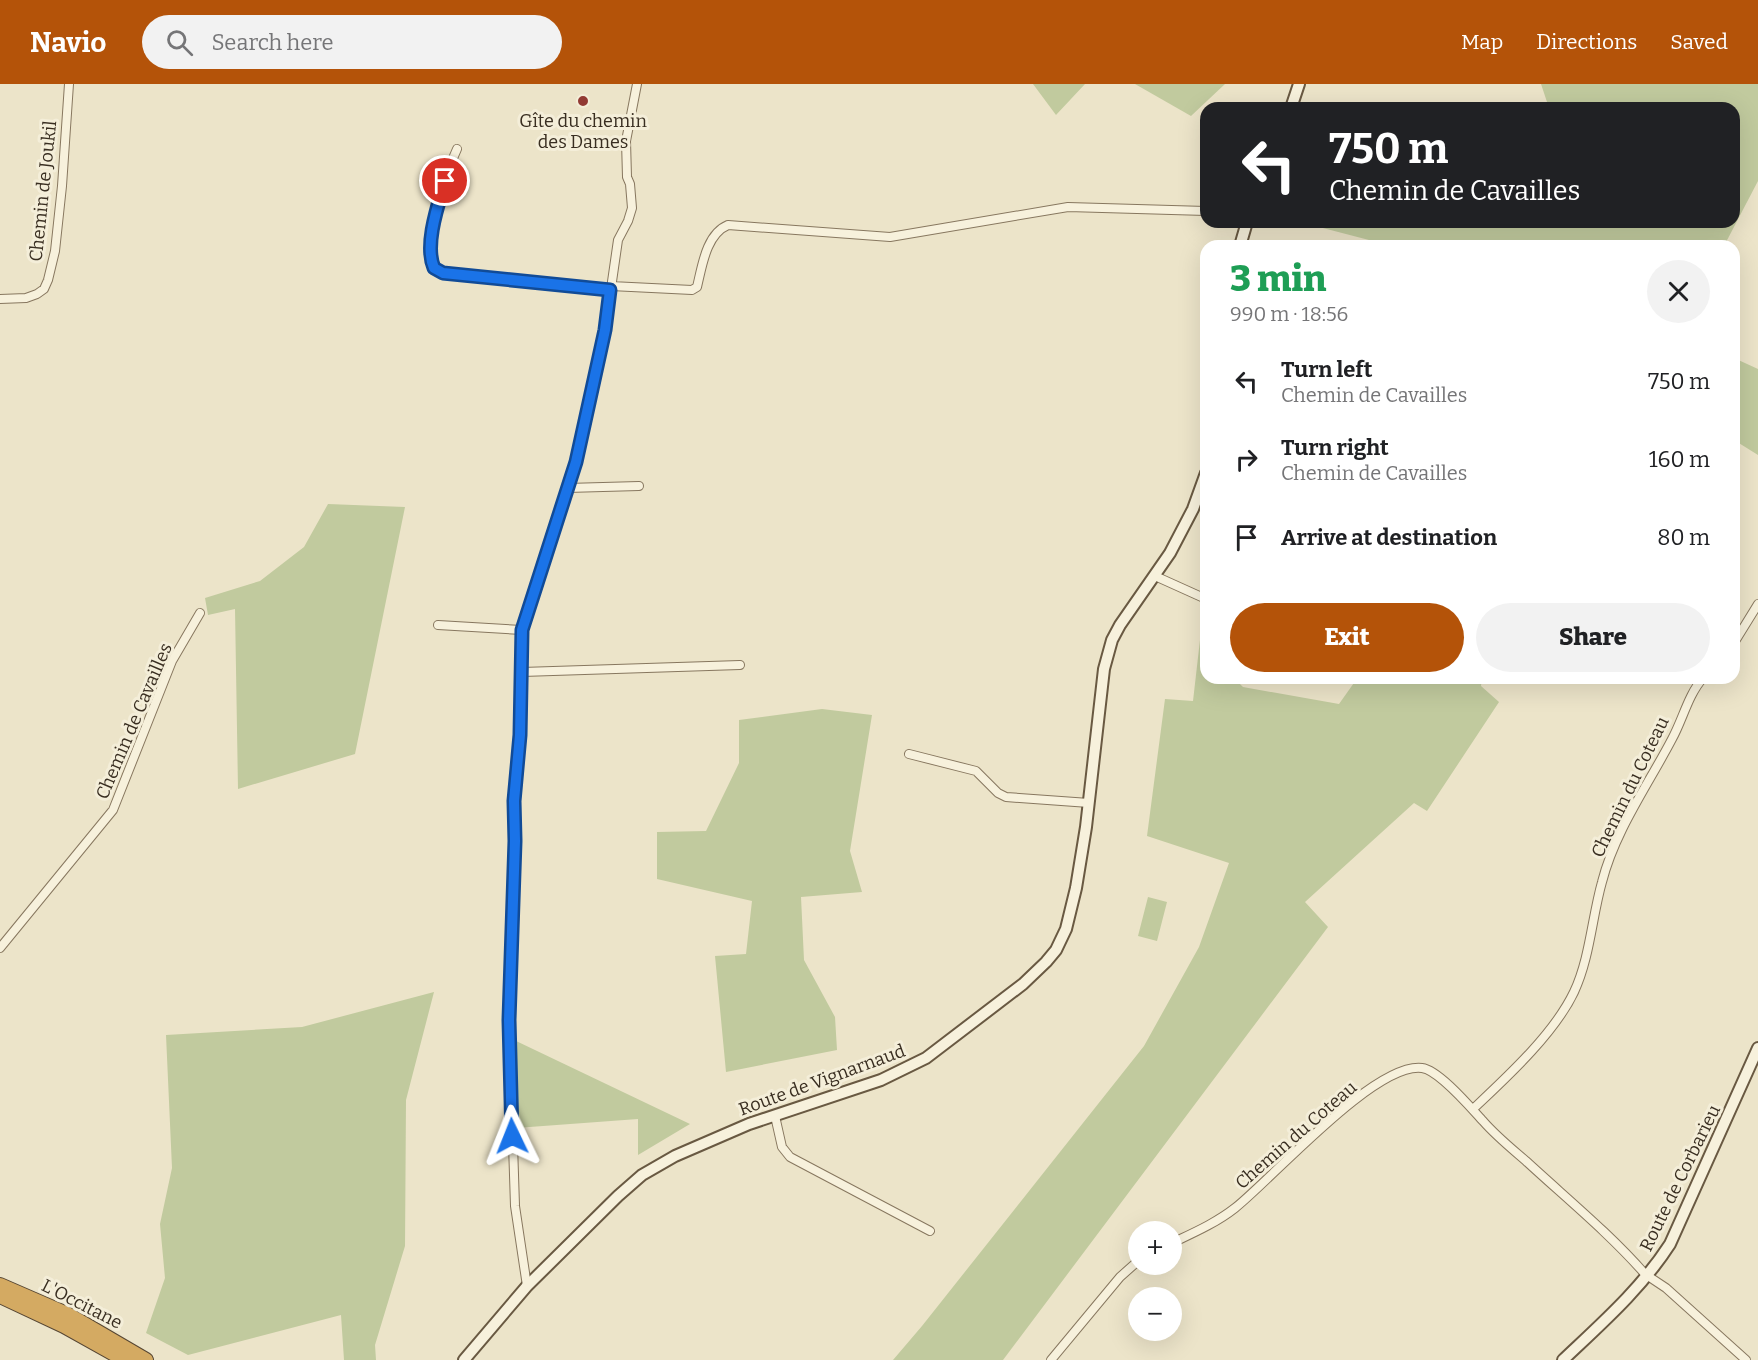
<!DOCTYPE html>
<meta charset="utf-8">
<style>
body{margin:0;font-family:Bitter,serif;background:#f2f2f2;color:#202124;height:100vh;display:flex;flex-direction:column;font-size:22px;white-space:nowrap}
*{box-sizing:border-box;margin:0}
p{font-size:20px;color:#757577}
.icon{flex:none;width:33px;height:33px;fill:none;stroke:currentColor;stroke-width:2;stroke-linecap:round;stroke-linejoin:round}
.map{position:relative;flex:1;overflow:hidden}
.panel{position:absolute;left:1200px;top:156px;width:540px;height:444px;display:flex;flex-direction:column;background:#fff;border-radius:18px;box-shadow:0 6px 24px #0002}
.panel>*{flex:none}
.banner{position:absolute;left:1200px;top:18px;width:540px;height:126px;border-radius:18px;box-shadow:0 6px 24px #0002;background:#202124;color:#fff;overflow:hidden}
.controls{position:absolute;left:1128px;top:1137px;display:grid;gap:12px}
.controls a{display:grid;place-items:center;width:54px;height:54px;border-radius:50%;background:#fff;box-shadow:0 6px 24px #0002;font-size:30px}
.pin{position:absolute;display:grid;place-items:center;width:51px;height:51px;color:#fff;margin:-26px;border:3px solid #fff;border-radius:50%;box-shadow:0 2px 6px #0007}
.me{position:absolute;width:66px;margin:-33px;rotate:358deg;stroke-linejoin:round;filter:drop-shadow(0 0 4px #0008)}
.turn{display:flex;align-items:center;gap:21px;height:126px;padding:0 30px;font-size:27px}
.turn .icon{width:78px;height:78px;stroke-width:2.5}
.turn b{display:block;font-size:42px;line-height:51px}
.round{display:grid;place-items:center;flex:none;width:63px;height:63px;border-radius:32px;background:#f2f2f2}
.headline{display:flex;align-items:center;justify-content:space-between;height:102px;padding:0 30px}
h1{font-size:36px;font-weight:800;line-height:45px;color:#1e9e55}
.button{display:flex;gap:12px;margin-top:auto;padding:12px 30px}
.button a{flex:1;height:69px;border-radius:36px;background:#b45309;color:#fff;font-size:24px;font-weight:800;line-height:69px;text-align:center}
.button a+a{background:#f2f2f2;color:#202124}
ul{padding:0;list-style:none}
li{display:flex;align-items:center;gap:18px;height:78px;padding:0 30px}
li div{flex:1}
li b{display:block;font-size:22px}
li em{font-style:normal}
header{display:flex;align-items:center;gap:36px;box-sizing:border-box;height:84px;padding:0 30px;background:#b45309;color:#fff}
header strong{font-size:28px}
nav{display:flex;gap:33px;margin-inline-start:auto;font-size:21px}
.search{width:420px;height:54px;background:#f2f2f2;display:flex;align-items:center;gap:15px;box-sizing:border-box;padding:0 21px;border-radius:33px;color:#757577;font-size:22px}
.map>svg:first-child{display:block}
.green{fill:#c1ca9e}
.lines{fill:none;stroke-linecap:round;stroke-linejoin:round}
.street-casing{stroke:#87775f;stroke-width:10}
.secondary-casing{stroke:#695942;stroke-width:14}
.highway-casing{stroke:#564633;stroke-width:16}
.street{stroke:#f7f1dc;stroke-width:8}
.secondary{stroke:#f7f1dc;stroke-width:10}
.highway{stroke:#d4aa62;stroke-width:14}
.route-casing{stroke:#114b97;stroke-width:15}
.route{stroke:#1a73e8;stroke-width:10}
.poi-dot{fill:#923a33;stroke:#f4eed9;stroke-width:2}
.labels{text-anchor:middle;stroke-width:6;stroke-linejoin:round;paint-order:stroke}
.poi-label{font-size:18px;fill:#392e21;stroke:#f4eed9}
.street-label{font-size:18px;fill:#392e21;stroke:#f4eed9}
</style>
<header>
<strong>Navio</strong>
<div class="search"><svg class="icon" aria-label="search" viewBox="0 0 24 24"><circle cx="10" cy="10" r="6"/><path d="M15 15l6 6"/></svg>Search here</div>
<nav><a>Map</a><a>Directions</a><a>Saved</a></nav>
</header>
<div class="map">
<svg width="1758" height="1276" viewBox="0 0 1758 1276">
<rect width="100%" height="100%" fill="#ece4c9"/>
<!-- green -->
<path class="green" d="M1033,0H1085L1056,31Z
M1135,0H1225L1191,32Z
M1541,0H1758V97L1724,162H1392L1319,143L1321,138H1734V24H1549Z
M1734,274L1758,285V371L1734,356Z
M328,420L405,423L355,670L238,705L235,525L208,531L205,514L260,497L304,463Z
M1200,556L1206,563V594H1234L1243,603L1339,620L1356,596L1482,594L1481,602L1499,618L1427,727L1414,719L1305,818L1328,843L1003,1276H893L922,1242L1144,962L1199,863L1229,779L1147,752L1165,615L1193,617Z
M822,625L872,631L850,767L862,808L801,813L804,876L835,933L837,966L726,988L715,872L746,870L752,817L657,795V748L706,747L739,679V636Z
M1148,813L1167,818L1157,857L1138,852Z
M434,908L406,1016L405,1162L375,1261L376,1276H344L341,1231L188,1271L146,1249L165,1194L160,1140L172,1084L166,951L302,943Z
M514,956L690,1040L638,1071V1035L516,1044Z"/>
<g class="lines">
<defs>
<path id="street" d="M457,65C445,91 423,158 434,185L443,189L610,206
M611,202L692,206L697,203C702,183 706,150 728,141L890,153L1068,123L1206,127
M0,215L26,214L37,210L44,205L48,196L55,167L62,102L69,0
M567,404L639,402
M1155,492L1206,515
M438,541L522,546
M1734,559L1758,520
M522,588L740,581
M909,670L976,687L998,709L1006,713L1089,719
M0,864L113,726L172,577L200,529
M1473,1025C1507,993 1554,950 1574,908C1590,874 1592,833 1602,798C1615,747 1648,701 1672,655C1683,635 1688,611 1703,594
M775,1032L782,1063L790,1073L930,1147
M1172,1159C1193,1149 1216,1139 1235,1124C1273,1094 1375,978 1422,984C1439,986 1471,1024 1483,1037C1496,1052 1511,1064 1526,1077C1566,1114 1609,1149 1645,1190L1666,1204L1746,1276
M527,1202L515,1122L509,936L515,757L514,716L520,651L522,546L576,378L605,246L618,156L628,137L632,124L630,100L627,93L626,57L637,0
M1051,1276L1120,1193L1138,1177"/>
<path id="secondary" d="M1291,24L1299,0
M1240,162L1247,138
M464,1276L527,1202L618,1112L642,1091L675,1072L749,1040L881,996L926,974L1023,900L1046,878L1056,866L1066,845L1076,804L1086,743L1104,585L1112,556L1120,541L1170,469L1193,425L1206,389
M1563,1276C1602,1239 1641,1205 1670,1160L1758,964"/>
<path id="highway" d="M0,1201L69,1231L146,1276
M0,1212L64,1242L125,1276"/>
</defs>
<!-- street casing -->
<use href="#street" class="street-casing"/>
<!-- secondary casing -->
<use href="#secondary" class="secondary-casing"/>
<!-- highway casing -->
<use href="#highway" class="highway-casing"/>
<!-- street -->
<use href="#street" class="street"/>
<!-- secondary -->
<use href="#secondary" class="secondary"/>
<!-- highway -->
<use href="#highway" class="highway"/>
</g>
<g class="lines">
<defs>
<path id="route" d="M445,97C438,121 424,161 434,184L443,189L610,206L605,246L576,378L522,546L520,651L514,717L515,757L509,936L512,1052"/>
</defs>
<!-- route casing -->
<use href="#route" class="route-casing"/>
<!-- route -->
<use href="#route" class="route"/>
</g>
<!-- markers -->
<circle class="poi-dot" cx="583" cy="17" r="6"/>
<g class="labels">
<!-- poi labels -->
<g class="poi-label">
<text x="583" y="43">Gîte du chemin<tspan x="583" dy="21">des Dames</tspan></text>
</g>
<!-- street labels -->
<g class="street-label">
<text transform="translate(43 107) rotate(-84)" y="6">Chemin de Joukil</text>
<text transform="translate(134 637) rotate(-67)" y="6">Chemin de Cavailles</text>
<text transform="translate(1630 703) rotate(-64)" y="6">Chemin du Coteau</text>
<text transform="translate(822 996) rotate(-20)" y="6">Route de Vignarnaud</text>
<text transform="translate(1296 1051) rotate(-41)" y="6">Chemin du Coteau</text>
<text transform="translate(1680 1094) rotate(-64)" y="6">Route de Corbarieu</text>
<text transform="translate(82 1220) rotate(27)" y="6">L'Occitane</text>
</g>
</g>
</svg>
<div class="controls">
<a>+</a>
<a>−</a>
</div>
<div class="pin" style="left:445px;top:97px;background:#d93025"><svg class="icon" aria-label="arrive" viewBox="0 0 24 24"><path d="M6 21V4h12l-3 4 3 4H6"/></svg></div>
<svg class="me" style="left:512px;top:1052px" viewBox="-20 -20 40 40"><path d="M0-17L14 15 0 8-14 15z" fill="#1a73e8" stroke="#fff" stroke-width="4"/></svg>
<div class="banner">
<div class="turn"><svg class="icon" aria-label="left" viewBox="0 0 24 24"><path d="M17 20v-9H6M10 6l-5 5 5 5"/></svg><div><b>750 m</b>Chemin de Cavailles</div></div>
</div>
<section class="panel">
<div class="headline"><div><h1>3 min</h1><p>990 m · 18:56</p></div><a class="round"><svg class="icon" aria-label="close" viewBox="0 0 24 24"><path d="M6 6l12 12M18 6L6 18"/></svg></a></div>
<ul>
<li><svg class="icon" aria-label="left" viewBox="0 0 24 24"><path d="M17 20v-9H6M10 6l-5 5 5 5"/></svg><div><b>Turn left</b><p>Chemin de Cavailles</p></div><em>750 m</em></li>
<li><svg class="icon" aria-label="right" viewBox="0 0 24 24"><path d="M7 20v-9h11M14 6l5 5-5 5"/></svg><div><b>Turn right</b><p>Chemin de Cavailles</p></div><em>160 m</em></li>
<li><svg class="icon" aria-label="arrive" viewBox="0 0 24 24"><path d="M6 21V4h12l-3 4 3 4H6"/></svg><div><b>Arrive at destination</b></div><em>80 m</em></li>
</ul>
<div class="button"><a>Exit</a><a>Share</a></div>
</section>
</div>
